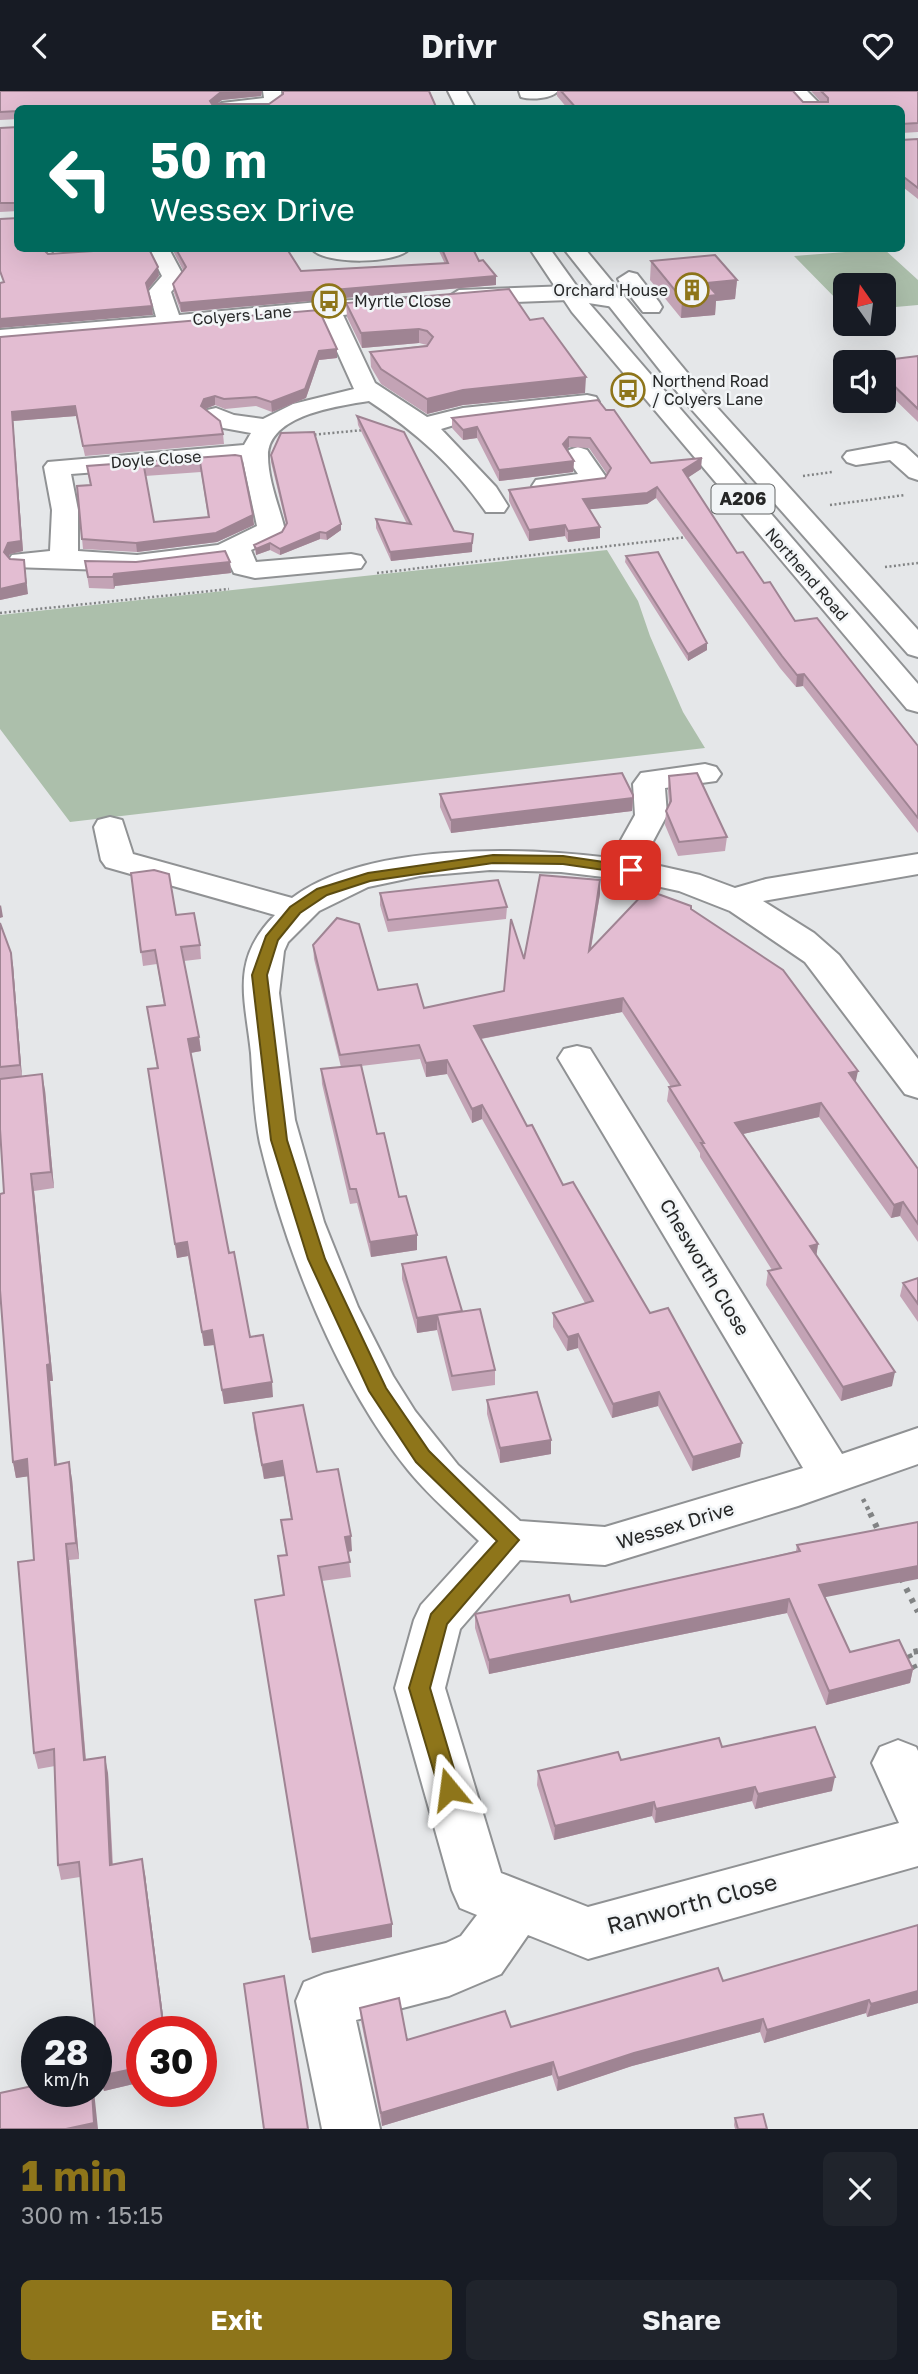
<!DOCTYPE html>
<meta charset="utf-8">
<style>
body{margin:0;font-family:"Golos Text",sans-serif;background:#20242c;color:#f1f3f6;height:100vh;display:flex;flex-direction:column;font-size:26px;white-space:nowrap}
*{box-sizing:border-box;margin:0}
p{font-size:23px;color:#9ea1a6}
.icon{flex:none;width:38px;height:38px;fill:none;stroke:currentColor;stroke-width:2;stroke-linecap:round;stroke-linejoin:round}
.map{position:relative;height:2038px;overflow:hidden}
.drawer{display:flex;flex-direction:column;background:#171b24;flex:1}
.drawer>*{flex:none}
.banner{position:absolute;left:14px;top:14px;width:891px;height:147px;border-radius:10px;box-shadow:0 7px 28px #0002;background:#00695c;color:#fff;overflow:hidden}
.needle{width:46px;rotate:346deg}
.fabs{position:absolute;left:833px;top:182px;display:grid;gap:14px}
.fabs a{display:grid;place-items:center;width:63px;height:63px;border-radius:10px;background:#171b24;box-shadow:0 7px 28px #0002;font-size:35px}
.speed{position:absolute;left:21px;top:1925px;display:flex;gap:14px;font-size:35px;font-weight:700;text-align:center}
.speed>*{display:grid;place-content:center;width:91px;height:91px;border-radius:50%;background:#171b24;box-shadow:0 7px 28px #0002;line-height:1}
.speed small{font-size:18px;font-weight:400}
.speed .limit{border:10px solid #d22;background:#fff;color:#111}
.pin{position:absolute;display:grid;place-items:center;width:60px;height:60px;color:#fff;margin:-30px;border-radius:14px;box-shadow:0 4px 10px #0006}
.me{position:absolute;width:77px;margin:-38px;rotate:344deg;stroke-linejoin:round;filter:drop-shadow(0 0 5px #0008)}
.turn{display:flex;align-items:center;gap:24px;height:147px;padding:0 21px;font-size:32px}
.turn .icon{width:91px;height:91px;stroke-width:2.5}
.turn b{display:block;font-size:49px;line-height:60px}
.round{display:grid;place-items:center;flex:none;width:74px;height:74px;border-radius:10px;background:#20242c}
.summary{display:flex;align-items:center;justify-content:space-between;height:119px;padding:0 21px}
h1{font-size:42px;font-weight:700;line-height:52px;color:#8e751a}
.cta{display:flex;gap:14px;margin-top:auto;padding:14px 21px}
.cta a{flex:1;height:80px;border-radius:10px;background:#8e751a;color:#fff;font-size:28px;font-weight:700;line-height:80px;text-align:center}
.cta a+a{background:#20242c;color:#f1f3f6}
header{display:flex;justify-content:space-between;align-items:center;height:91px;padding:0 21px;background:#171b24;font-size:32px;font-weight:700}
.map>svg:first-child{display:block}
.green{fill:#acbfab}
.lines{fill:none;stroke-linecap:round;stroke-linejoin:round}
.minor-casing{stroke:#909294;stroke-width:4}
.major-casing{stroke:#909294;stroke-width:4}
.path-far2{stroke:#818384;stroke-width:2.5;stroke-dasharray:2 2.5;stroke-linecap:butt}
.path-far1{stroke:#818384;stroke-width:4.5;stroke-dasharray:3.5 5;stroke-linecap:butt}
.path{stroke:#818384;stroke-width:6;stroke-dasharray:4.5 7;stroke-linecap:butt}
.minor{fill:#fff;fill-rule:evenodd}
.major{fill:#fff;fill-rule:evenodd}
.wall{fill:#c3a3b5;fill-rule:evenodd}
.shaded-wall{fill:#9f8493}
.building{fill:#e3bdd2;stroke:#9f8493;stroke-width:2;fill-rule:evenodd}
.route{fill:#8e751a;stroke:#5c4c11;stroke-width:2}
.labels{text-anchor:middle;stroke-width:5;stroke-linejoin:round;paint-order:stroke}
.far-poi-label{font-size:16px;fill:#262727;stroke:#f2f5f7;text-anchor:start}
.far-street-label{font-size:16px;fill:#262727;stroke:#f2f5f7}
.shield{fill:#f2f5f7;stroke:#636565;stroke-width:2}
.shield-label{font-size:18px;font-weight:bold;fill:#262727}
.street-label{font-size:19px;fill:#262727;stroke:#f2f5f7}
.near-street-label{font-size:23px;fill:#262727;stroke:#f2f5f7}
</style>
<header><svg class="icon" aria-label="back" viewBox="0 0 24 24"><path d="M15 5l-7 7 7 7"/></svg>Drivr<svg class="icon" aria-label="heart" viewBox="0 0 24 24"><path d="M12 20l-8-8c-3-5 5-10 8-4 3-6 11-1 8 4z"/></svg></header>
<div class="map">
<svg width="918" height="2038" viewBox="0 0 918 2038">
<rect width="100%" height="100%" fill="#e5e7e9"/>
<!-- green -->
<path class="green" d="M884,158L918,189V214L884,217V194H845V217L794,165Z
M607,459L638,510L650,545L683,621L705,657L70,731L0,638V524Z"/>
<g class="lines">
<defs>
<path id="minor" d="M263,0H281L282,9L269,18H213L222,12L264,7Z
M519,0H558C551,8 531,9 521,6Z
M787,0H807L825,18H804Z
M56,158H135C127,168 61,173 53,163Z
M148,158H169L184,186L171,201L179,224L329,210L407,207L410,212L407,217L343,224L375,292L427,326L463,317L587,304L596,306L599,311L596,316L587,318L464,331L441,338L496,396L508,415L504,421H486C454,375 416,341 369,310C338,315 268,324 268,365C268,389 279,415 285,439L281,445L251,459L256,471L351,463L361,465L365,471L361,477L255,487L234,482L227,468L137,480L12,476L8,470L12,464L50,460L52,419L44,376L48,371L244,354L251,342L218,336L204,324L207,319L216,317L234,324L263,328L293,313L354,298L321,225L0,253V239L156,226L149,200L162,185ZM243,370L257,435L218,454L137,464L78,460V419L71,383Z
M312,158H409C398,173 324,174 312,158Z
M629,181L637,183L659,211L662,216L659,221H643L621,193L618,188Z
M569,195L614,202L625,209L614,216L569,209L459,213L448,206L459,199Z
M896,352L905,355L918,367V389L909,386L890,369L856,374L847,371L843,366L847,361Z
M578,356L587,359L608,389L604,395L545,403L536,401L532,395L536,389L578,383L565,364L569,359Z
M705,673L716,676L721,683L716,690L665,697L667,724L642,771L700,784L735,797L766,788L918,763V783L763,810L814,842L839,864L918,968V1007L905,1003L805,871L730,820L679,800L629,789L561,781L490,779L420,785L368,796L319,820L288,851L284,860L279,902L295,1029L324,1131L358,1216L393,1285L415,1320L458,1374L520,1430L605,1436L803,1377L558,967L564,958L577,955L590,958L842,1363L918,1337V1373L798,1415L605,1474L520,1469L460,1538L445,1597L501,1782L588,1816L899,1732L872,1672L880,1656L898,1649L916,1656L918,1660V1775L588,1868L528,1844L501,1883L449,1905L356,1929L380,2038H322L296,1910L304,1891L324,1883L446,1852L461,1845L477,1824L460,1817L452,1799L395,1597L414,1529L421,1514L479,1450C455,1427 429,1405 408,1379C337,1291 286,1161 260,1052C254,1023 253,992 251,962C245,906 230,869 275,824L106,776L101,769L94,736L98,729L110,726L122,729L133,763L292,807C366,751 523,756 611,767L635,724L633,693L641,682Z"/>
<path id="major" d="M448,0H466L476,18H457Z
M530,158H550L588,211L918,593V621L907,618L572,221Z
M564,158H585L704,302L918,539V566L908,563L686,312Z"/>
</defs>
<!-- minor casing -->
<use href="#minor" class="minor-casing"/>
<!-- major casing -->
<use href="#major" class="major-casing"/>
<!-- path-far2 -->
<path class="path-far2" d="M310,344L364,339
M803,385L832,381
M830,414L905,404
M885,476L918,472
M377,482L688,446
M0,522L229,498"/>
<!-- path-far1 -->
<path class="path-far1" d="M863,1408L871,1424"/>
<!-- path -->
<path class="path" d="M870,1422L879,1441
M901,1487L918,1521
M918,1560L908,1562L918,1584"/>
<!-- minor -->
<use href="#minor" class="minor"/>
<!-- major -->
<use href="#major" class="major"/>
</g>
<!-- wall -->
<path class="wall" d="M0,0H262L261,5L222,9L217,13H269L283,3L437,18H18V28L0,29Z
M557,0H793L803,11H821L811,0H918V41L901,42V18H568L557,5Z
M18,36V120L0,121V37Z
M918,48V108L904,97H901Z
M172,158H287L301,180L445,173L438,158H473L479,170L496,185V194L181,221L174,202L173,193L183,179Z
M651,170L737,189L735,208L716,210L715,224L681,227L650,189Z
M346,212L530,229L585,302L463,314L427,323L381,293L371,276L370,261L427,254L419,252L362,257L347,226Z
M0,246L337,258V267L319,269L306,307L272,321L256,315L225,318L215,314L205,318L223,343L224,353L85,365L76,325L13,330L23,460L10,463L8,466L28,503L0,509Z
M918,265V331L884,298V271Z
M606,319L651,372L701,378L688,386L737,462L764,492L795,530L918,655V742L803,595L796,596L780,577L656,407L647,413L589,418L600,447L568,451L565,445L529,450L509,410V399L605,387L607,383L589,357L569,356L567,359L574,370L573,381L499,390L477,347L463,349L452,337V327Z
M357,325L454,440L473,443L472,461L391,470L376,437V428L407,433L358,334Z
M235,364L254,434L217,451L137,461L83,458L77,395L90,394L87,375ZM201,381L208,426L154,431L145,385Z
M271,364L341,439L327,449L320,448L280,464L270,459L256,464L254,454L282,441L286,433L271,371Z
M626,465L707,552V559L688,570L625,471Z
M85,470L136,471H230L231,482L115,495L114,498L89,497Z
M669,685L727,746L725,760L678,765L665,734L666,720L669,714L668,699Z
M440,703L633,707L632,720L451,742L440,716Z
M131,782L176,824L200,854L201,868L184,870L199,946L201,960L191,962L229,1162L250,1246L273,1306L224,1313L214,1254L204,1255L188,1165L177,1167L148,978L157,977L147,916L164,914L157,873L143,875Z
M380,802L507,816L506,828L388,841L380,814Z
M600,803L591,858L691,818L856,992L918,1078V1151L900,1125L891,1127L819,1026L743,1043L818,1153L816,1165L892,1295L841,1310L766,1194L768,1180L772,1179L700,1066V1062L667,1010L669,996H671L622,921L481,948L527,1035L563,1094L650,1222L740,1366L692,1380L658,1315L612,1327L578,1257L567,1260L553,1236V1222L585,1212L482,1028L472,1032L447,983L426,986L420,968L361,975L377,1043L417,1159L371,1166L357,1112L350,1113L322,993L321,978L341,976L314,868L313,854L378,899L424,917L504,900L524,868Z
M0,832L13,874L22,986L45,999L54,1097L34,1100L53,1290H50L57,1373L72,1388L79,1468L69,1469L86,1669L108,1682L113,1774L145,1783L165,1941H142V1991L104,2000L100,1985L80,1786L61,1789L58,1774L55,1675L38,1678L34,1662V1469L28,1385L16,1387L13,1371L4,1102L0,1038Z
M402,1173L462,1221L495,1279V1294L452,1300L437,1239L417,1242L402,1188Z
M918,1187V1231L900,1205L903,1192Z
M487,1309L551,1349V1363L500,1372L487,1323Z
M253,1322L317,1381L352,1460L348,1461L351,1486L322,1490L392,1846L312,1862L255,1509L283,1504L278,1465L286,1464L281,1429L291,1428L284,1385L264,1388L254,1337Z
M797,1454L825,1506L850,1561L913,1578L910,1592L826,1614L787,1522L489,1583L475,1537V1523L571,1511L796,1460Z
M722,1656L832,1700L755,1718L752,1710L655,1732L652,1725L554,1749L537,1694L538,1680Z
M918,1834V1912L867,1926L866,1922L764,1952L760,1941L632,1975L557,2000L552,1984L382,2035L361,1930L360,1917L407,1949L511,1936L723,1890Z
M735,2027L767,2038H735L734,2034Z"/>
<!-- shaded-wall -->
<path class="shaded-wall" d="M234,0H262L261,5L222,9L210,18V10L221,1Z
M901,87H905L904,97H901Z
M158,176L159,185L146,201V192Z
M496,185V194L181,221L180,212Z
M737,189L735,208L716,210L715,224L681,227L682,208L706,192Z
M152,215L153,224L0,237V228Z
M419,238V252L362,257L361,242Z
M337,258V267L319,269L306,307L272,321L271,311L319,260Z
M586,286L585,302L463,314L427,323V308L463,299Z
M215,305V314L205,318L201,315L204,308Z
M75,315L76,325L13,330L23,460L10,463L6,471L4,461L12,321Z
M477,336V347L463,349V339Z
M569,346V356L562,364L563,353Z
M702,367L701,378L683,390V379Z
M574,370L573,381L499,390V379Z
M657,396L656,407L647,413L582,419L583,408Z
M253,424L254,434L217,451L137,461L136,452Z
M341,433V439L327,449L326,442Z
M565,434V445L529,450V439Z
M600,436V447L568,451V440Z
M320,441V448L280,464V458Z
M270,452V459L256,464V458Z
M472,452V461L391,470L390,461Z
M24,469L28,503L0,509V498Z
M230,471L231,482L115,495L114,498L113,486L114,483Z
M707,552V559L688,570V563Z
M804,583L803,595L796,596L797,584Z
M633,707L632,720L451,742V729Z
M600,789V803L588,873L589,860Z
M1,814L3,826L0,827V815Z
M11,862L13,874L22,986L20,974Z
M623,907L622,921L474,949V935Z
M199,946L201,960L190,962L188,948Z
M447,969V983L426,986V972Z
M858,980L855,994L849,982Z
M42,983L45,999L54,1097L51,1081Z
M821,1012L819,1026L734,1045L735,1032Z
M482,1014V1028L472,1032V1018Z
M31,1083L34,1100L53,1290H50L58,1390L55,1374Z
M903,1111L900,1125L891,1127L894,1114Z
M417,1144V1159L371,1166L370,1151Z
M187,1151L188,1165L177,1167L175,1153Z
M818,1153L816,1167L810,1155Z
M437,1224V1239L417,1242V1227Z
M212,1239L214,1254L204,1255L202,1241Z
M578,1243V1257L567,1260L568,1246Z
M895,1281L892,1295L841,1310L843,1296Z
M272,1291L273,1306L224,1313L222,1299Z
M659,1301L658,1315L612,1327L613,1313Z
M551,1349V1363L500,1372V1357Z
M742,1352L740,1366L692,1380L693,1366Z
M27,1368L31,1385L16,1387L13,1371Z
M282,1370L284,1385L264,1388L262,1374Z
M69,1371L72,1388L79,1468L76,1452Z
M351,1445L352,1460L346,1461L345,1446Z
M66,1453L69,1469L87,1685L84,1669Z
M918,1475V1488L816,1508L819,1494Z
M789,1508L787,1522L489,1583V1569Z
M913,1578L910,1592L826,1614L829,1600Z
M105,1666L108,1682L113,1790L110,1774Z
M835,1686L832,1700L755,1718L758,1703Z
M755,1696L752,1710L655,1732L656,1718Z
M654,1711L652,1725L554,1749L555,1735Z
M142,1768L145,1783L165,1941H164Z
M392,1833V1846L312,1862L310,1848Z
M918,1900V1912L867,1926L871,1913Z
M869,1909L866,1922L764,1952L767,1939Z
M763,1928L760,1941L632,1975L557,2000L558,1987L634,1962Z
M553,1971L552,1984L382,2035L381,2022Z
M142,1976V1991L104,2000L100,1985Z
M92,2000H94L98,2038H66Z"/>
<!-- building -->
<path class="building" d="M0,0H234L221,1L210,10L212,13H269L283,3V0H429L437,18H382L381,15L339,18H18V20L0,21Z
M561,0H793L803,11H828V7L821,0H918V32L901,33V18H577Z
M18,36V112H0V37Z
M918,48V97L905,87H901V49Z
M18,127V158H43L48,163L124,158H149L158,176L146,192L152,215L0,228V192L4,191L0,180V128Z
M176,158H287L301,180L448,172L442,158H473L479,170L483,169L496,185L180,212L173,193L186,176Z
M715,164L737,189L706,192L717,204L682,208L651,170Z
M509,198L530,229L543,227L586,286L463,299L427,308L381,278L370,261L427,255L433,246L427,240L419,238L361,242L346,212Z
M319,219L337,258L319,260L305,298L271,311L256,306L224,308L215,305L204,308L201,315L220,330L223,343L83,355L75,315L12,321L21,450L8,452L4,461L10,468L24,469L26,492L0,498V246Z
M918,265V318L884,285V271H870Z
M598,309L606,319H614L651,372L702,367L683,379L737,462L743,461L764,492L770,491L795,530L817,527L918,655V727L804,583L797,584L782,565L657,396L647,402L583,408L600,436L568,440L565,434L529,439L509,399L605,387L611,377L590,347L569,346L563,353L574,370L499,379L477,336L463,339L452,327Z
M357,325L404,341L454,440L473,443L472,452L390,461L376,428L411,433Z
M314,341L341,433L326,442L320,441L280,458L270,452L256,458L254,454L282,441L287,432L271,364L281,342Z
M235,364L241,365L253,424L216,442L136,452L82,448L77,395L91,394L87,375ZM200,371L209,426L154,431L144,376Z
M225,460L230,471L114,483L113,486H88L85,470L136,471Z
M658,461L707,552L688,563L626,465Z
M622,682L633,704V707L451,729L440,703Z
M697,682L727,746L679,751L666,720L671,710L669,685Z
M154,779L169,783L176,824L194,822L200,854L181,856L199,946L188,948L229,1162L234,1161L250,1246L263,1244L272,1291L222,1299L212,1239L202,1241L187,1151L175,1153L148,978L158,977L147,916L165,914L155,859L141,861L131,782Z
M540,784L600,789L589,860L647,799L691,815V818L783,879L858,980L849,982L918,1078V1133L903,1111L894,1114L821,1012L735,1032L818,1153L810,1155L895,1281L843,1296L768,1180L781,1177L701,1052H704L669,996L680,994L623,907L474,935L527,1035L532,1034L563,1094L573,1091L650,1222L668,1217L742,1352L693,1366L659,1301L613,1313L578,1243L568,1246L553,1222L593,1210L482,1014L472,1018L447,969L426,972L419,954L340,964L313,854L337,827L359,833L378,899L417,893L424,917L504,900L511,828L524,868Z
M498,789L507,816L388,829L380,802Z
M0,832L11,862L20,974L0,976Z
M361,974L377,1043L384,1042L399,1106L406,1105L417,1144L370,1151L356,1098H350L321,978Z
M42,983L51,1081L31,1083L50,1273L47,1274L55,1374L69,1371L76,1452L66,1453L84,1669L105,1666L110,1774L142,1768L164,1941H142V1976L100,1985L79,1771L58,1774L54,1658L34,1662L18,1471L34,1469L27,1368L13,1371L0,1199V1103L4,1102L0,1038V988Z
M446,1166L462,1220L417,1227L402,1173Z
M918,1187V1213L903,1192Z
M480,1218L495,1279L452,1285L437,1224Z
M537,1301L551,1349L500,1357L487,1309Z
M303,1314L317,1381L338,1378L351,1445L345,1446L350,1471L319,1476L392,1833L310,1848L255,1509L284,1504L278,1465L287,1464L281,1429L292,1428L282,1370L262,1374L253,1322Z
M918,1431V1475L819,1494L850,1561L899,1549L913,1578L829,1600L789,1508L489,1569L475,1523L569,1504L571,1511L800,1460L797,1454Z
M815,1636L835,1686L758,1703L755,1696L656,1718L654,1711L555,1735L538,1680L618,1661L621,1669L719,1647L722,1656Z
M918,1834V1900L871,1913L869,1909L767,1939L763,1928L634,1962L558,1987L553,1971L381,2022L360,1917L399,1907L407,1949L505,1920L511,1936L718,1877L723,1890Z
M284,1885L308,2038H264L244,1893Z
M37,1994V2000H92L94,2032L66,2038H0V2002Z
M763,2023L767,2038H738L735,2027Z"/>
<!-- route -->
<path class="route" d="M493,764L563,765L631,775L638,779L631,783L563,773L493,772L370,790L327,804L300,822L278,849L267,884L287,1049L325,1168L386,1297L429,1360L519,1449L447,1533L430,1597L460,1698L457,1705L449,1708L442,1705L439,1698L409,1597L431,1523L497,1450L416,1371L369,1300L308,1168L271,1049L252,884L266,845L290,816L317,798L368,782Z"/>
<!-- icons -->
<defs>
<symbol id="building-ring" viewBox="-11 -11 22 22"><circle r="9.5" fill="#f2f5f7" stroke="#8e751a" stroke-width="1.5"/><path d="M-4-6H4V6H1V3H-1V6H-4ZM-2.5-4.3h1.7v1.8h-1.7ZM.8-4.3h1.7v1.8H.8ZM-2.5-1h1.7V.8h-1.7ZM.8-1h1.7V.8H.8Z" fill="#8e751a"/></symbol>
<symbol id="bus-ring" viewBox="-11 -11 22 22"><circle r="9.5" fill="#f2f5f7" stroke="#8e751a" stroke-width="1.5"/><path d="M-5-6H5V4H4V6H2V4H-2V6H-4V4H-5ZM-3.5-4V0h7V-4ZM-3.5 1.2v1.5H-2V1.2ZM2 1.2v1.5H3.5V1.2Z" fill="#8e751a"/></symbol>
</defs>
<g fill-rule="evenodd">
<use href="#building-ring" x="673" y="180" width="38" height="38"/>
<use href="#bus-ring" x="310" y="191" width="38" height="38"/>
<use href="#bus-ring" x="609" y="280" width="38" height="38"/>
</g>
<g class="labels">
<!-- far-poi labels -->
<g class="far-poi-label">
<text x="668" y="205" text-anchor="end">Orchard House</text>
<text x="354" y="216">Myrtle Close</text>
<text x="652" y="296">Northend Road<tspan x="652" dy="18">/ Colyers Lane</tspan></text>
</g>
<!-- far-street labels -->
<g class="far-street-label">
<text transform="translate(242 224) rotate(-5)" y="6">Colyers Lane</text>
<text transform="translate(156 368) rotate(-4)" y="6">Doyle Close</text>
<text transform="translate(807 483) rotate(49)" y="6">Northend Road</text>
</g>
<!-- shield labels -->
<rect class="shield" x="711.5" y="393.5" width="63" height="29" rx="5"/>
<g class="shield-label">
<text x="743" y="414">A206</text>
</g>
<!-- street labels -->
<g class="street-label">
<text transform="translate(705 1176) rotate(59)" y="7">Chesworth Close</text>
<text transform="translate(675 1434) rotate(-17)" y="7">Wessex Drive</text>
</g>
<!-- near-street labels -->
<g class="near-street-label">
<text transform="translate(692 1813) rotate(-15)" y="8">Ranworth Close</text>
</g>
</g>
</svg>
<div class="fabs">
<a><svg class="needle" viewBox="-14 -14 28 28"><path d="M0-13l5 13h-10z" fill="#e53935"/><path d="M0 13l5-13h-10z" fill="#9ea1a6"/></svg></a>
<a><svg class="icon" aria-label="sound" viewBox="0 0 24 24"><path d="M4 9h4l5-4v14l-5-4H4zM17 9q2 3 0 6"/></svg></a>
</div>
<div class="speed"><div>28<small>km/h</small></div><div class="limit">30</div></div>
<div class="pin" style="left:631px;top:779px;background:#d93025"><svg class="icon" aria-label="arrive" viewBox="0 0 24 24"><path d="M6 21V4h12l-3 4 3 4H6"/></svg></div>
<svg class="me" style="left:449px;top:1698px" viewBox="-20 -20 40 40"><path d="M0-17L14 15 0 8-14 15z" fill="#8e751a" stroke="#fff" stroke-width="4"/></svg>
<div class="banner">
<div class="turn"><svg class="icon" aria-label="left" viewBox="0 0 24 24"><path d="M17 20v-9H6M10 6l-5 5 5 5"/></svg><div><b>50 m</b>Wessex Drive</div></div>
</div>
</div>
<section class="drawer">
<div class="summary"><div><h1>1 min</h1><p>300 m · 15:15</p></div><a class="round"><svg class="icon" aria-label="close" viewBox="0 0 24 24"><path d="M6 6l12 12M18 6L6 18"/></svg></a></div>
<div class="cta"><a>Exit</a><a>Share</a></div>
</section>
